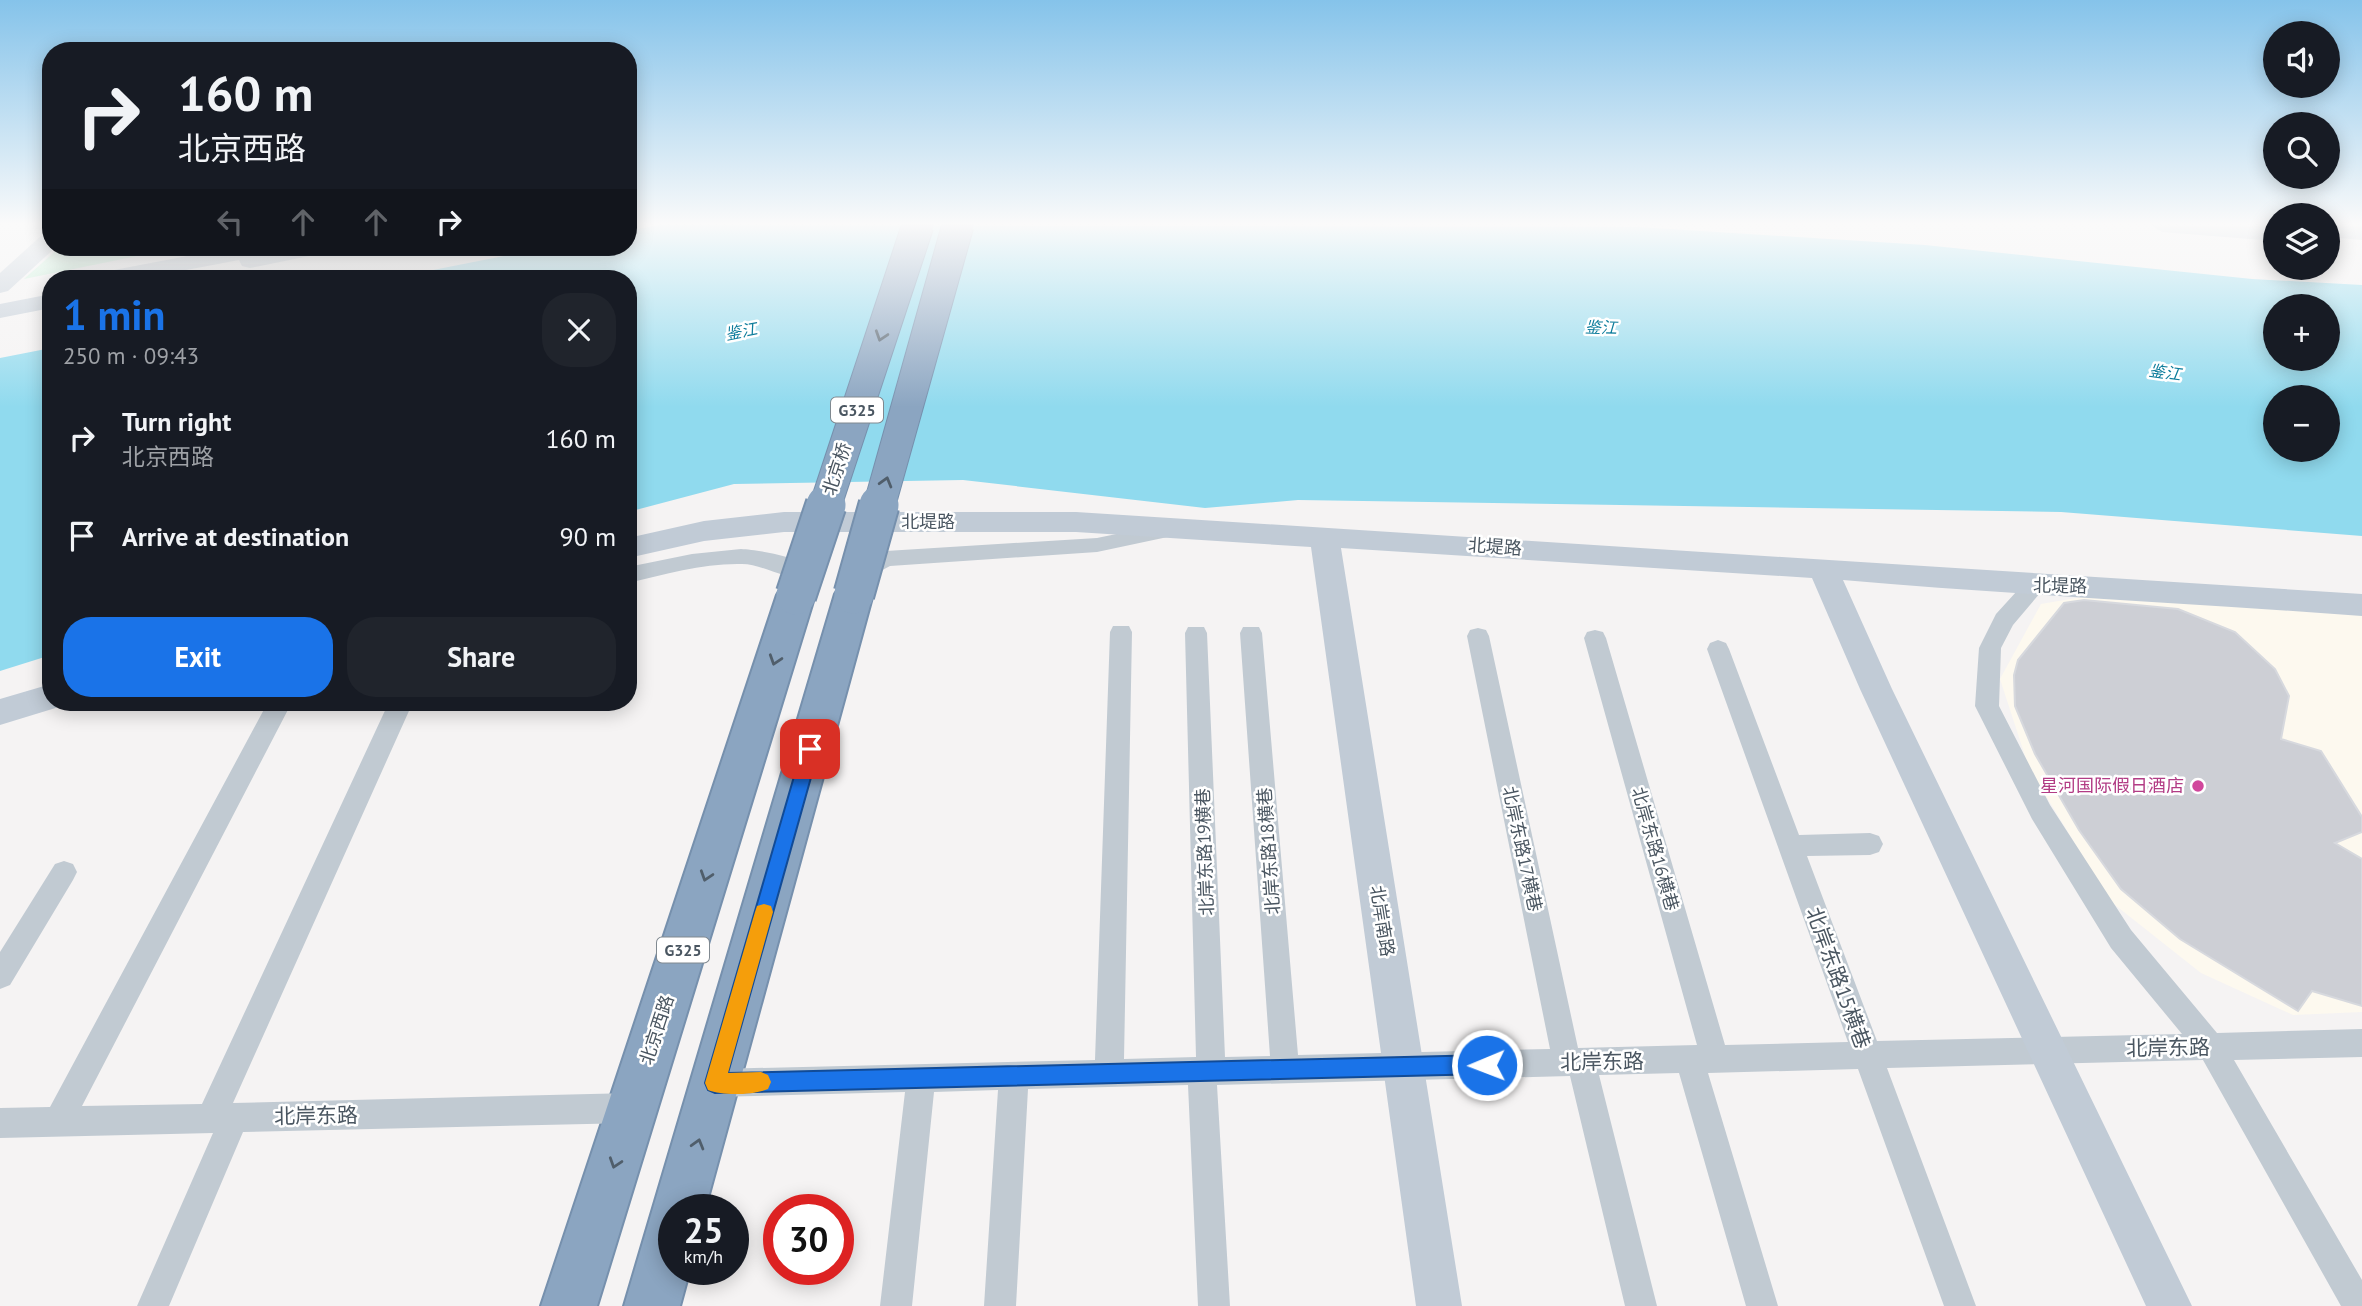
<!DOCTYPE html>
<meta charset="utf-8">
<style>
body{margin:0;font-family:"PT Sans","Noto Sans SC",sans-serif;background:#20242c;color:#f1f3f6;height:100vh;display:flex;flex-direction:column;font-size:26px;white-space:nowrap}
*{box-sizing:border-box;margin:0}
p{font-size:23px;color:#9ea1a6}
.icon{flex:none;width:38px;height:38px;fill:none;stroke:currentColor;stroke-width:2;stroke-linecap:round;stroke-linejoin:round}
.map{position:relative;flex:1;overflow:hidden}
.panel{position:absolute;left:42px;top:270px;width:595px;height:441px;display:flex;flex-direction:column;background:#171b24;border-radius:28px;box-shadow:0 4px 18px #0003}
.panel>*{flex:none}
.top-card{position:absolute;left:42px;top:42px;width:595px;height:214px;border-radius:28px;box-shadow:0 4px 18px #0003;background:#171b24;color:#f1f3f6;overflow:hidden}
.fabs{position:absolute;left:2263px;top:21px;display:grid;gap:14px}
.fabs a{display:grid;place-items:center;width:77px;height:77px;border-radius:50%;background:#171b24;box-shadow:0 4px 18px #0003;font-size:35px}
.speed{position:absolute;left:658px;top:1194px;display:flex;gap:14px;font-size:35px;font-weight:700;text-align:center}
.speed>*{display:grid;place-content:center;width:91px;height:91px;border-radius:50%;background:#171b24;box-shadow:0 4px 18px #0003;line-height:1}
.speed small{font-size:18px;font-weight:400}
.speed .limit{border:10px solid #d22;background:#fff;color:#111}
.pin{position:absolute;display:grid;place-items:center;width:60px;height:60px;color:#fff;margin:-30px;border-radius:14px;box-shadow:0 4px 10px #0006}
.me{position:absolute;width:77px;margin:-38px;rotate:269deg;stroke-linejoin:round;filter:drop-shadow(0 0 5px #0008)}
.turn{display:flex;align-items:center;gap:24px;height:147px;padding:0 21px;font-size:32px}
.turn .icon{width:91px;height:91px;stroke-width:2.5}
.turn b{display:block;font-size:49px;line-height:60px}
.lanes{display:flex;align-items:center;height:66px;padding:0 21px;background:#0003;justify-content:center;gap:35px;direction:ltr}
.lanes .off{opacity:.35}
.round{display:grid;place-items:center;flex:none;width:74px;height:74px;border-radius:28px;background:#20242c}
.head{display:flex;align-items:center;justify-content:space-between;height:119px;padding:0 21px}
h1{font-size:42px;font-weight:600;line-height:52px;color:#1a73e8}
.action{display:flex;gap:14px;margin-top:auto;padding:14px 21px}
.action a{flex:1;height:80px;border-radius:28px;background:#1a73e8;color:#fff;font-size:28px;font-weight:600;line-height:80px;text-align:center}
.action a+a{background:#20242c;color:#f1f3f6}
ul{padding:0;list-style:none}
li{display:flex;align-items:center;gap:21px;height:98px;padding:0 21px}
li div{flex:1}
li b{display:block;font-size:26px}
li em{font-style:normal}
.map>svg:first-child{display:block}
.commercial{fill:#fdf9ef}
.green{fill:#c3f1d5}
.water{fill:#90daee;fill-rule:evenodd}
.building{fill:#cdcfd5;stroke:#d7d9de;stroke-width:2}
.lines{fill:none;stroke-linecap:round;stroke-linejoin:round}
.highway-casing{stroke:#7690ad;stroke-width:4}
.street{fill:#c1cad2;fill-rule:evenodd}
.secondary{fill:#c1cbd6;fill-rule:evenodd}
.highway{fill:#8ba5c1;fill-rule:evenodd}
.highway-bridge-far1-casing{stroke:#7690ad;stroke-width:33;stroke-linecap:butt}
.highway-bridge-casing{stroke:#7690ad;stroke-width:43;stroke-linecap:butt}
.highway-bridge-far1{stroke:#8ba5c1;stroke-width:31}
.highway-bridge{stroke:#8ba5c1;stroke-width:39}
.oneway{stroke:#505e6b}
.route{fill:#1a73e8;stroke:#114b97;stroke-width:2}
.slow{fill:#f59e0b}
.hotel-dot{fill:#d1479c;stroke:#fff;stroke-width:2.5}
.labels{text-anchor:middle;stroke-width:5;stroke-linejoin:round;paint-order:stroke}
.far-water-label{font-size:16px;font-style:italic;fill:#0c7c9b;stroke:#fff}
.shield{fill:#fff;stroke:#808990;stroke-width:2}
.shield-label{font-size:16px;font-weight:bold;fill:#4a5661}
.street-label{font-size:18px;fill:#4a5661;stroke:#fff}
.hotel-label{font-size:18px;fill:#b23c85;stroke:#fff;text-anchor:end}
.near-street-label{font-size:21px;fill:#4a5661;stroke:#fff}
</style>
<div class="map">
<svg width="2362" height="1306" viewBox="0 0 2362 1306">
<rect width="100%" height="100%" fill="#f5f3f3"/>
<!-- commercial -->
<path class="commercial" d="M2111,592L2362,615V1012L2293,1015L2201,973L2110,901L2029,768L2000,679L2041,604Z"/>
<!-- green -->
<path class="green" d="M60,247H182L24,279Z"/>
<!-- water -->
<path class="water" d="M659,225L1638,227L1925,245L2252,279L2362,285V536L2061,512L1298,500L1205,508L963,480L734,484L628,512V278H393L549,247H628V231ZM2275,306H2328V359H2275ZM2275,397H2328V450H2275Z
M51,348V655L0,671V358Z"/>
<!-- building -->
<path class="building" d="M2084,600L2178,609L2235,632L2275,669L2289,696L2281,739L2321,751L2362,817V832L2335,843L2362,859V1006L2312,991L2298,1011L2180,939L2121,889L2079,830L2035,754L2015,706L2014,675L2018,660L2064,603Z"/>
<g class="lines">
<defs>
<path id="highway" d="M854,581L867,585L873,594L705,1209H674V1269H690L680,1306H624L835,594L841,585Z
M796,582L809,585L815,595L597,1306H541L777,595L783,585Z"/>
</defs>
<!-- highway casing -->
<use href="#highway" class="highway-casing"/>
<!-- street -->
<path class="street" d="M1170,523L1177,525L1180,530L1177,535L1097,552L890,566L860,582L852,579L849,574L852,569L886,551L1097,538Z
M741,549C759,550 805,557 814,573L811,578C793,584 764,564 742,564C704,563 666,574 628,583V567L692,554Z
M2035,578L2043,580L2046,586L2013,625L2001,648L1999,706L2050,805L2131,930L2217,1033L2362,1029V1057L2234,1060L2362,1280V1306H2341L2203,1060L1887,1068L1976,1306H1944L1858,1069L1708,1073L1778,1306H1746L1679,1073L1599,1075L1657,1306H1625L1570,1076L1217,1085L1230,1306H1198L1188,1085L1028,1089L1016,1306H984L998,1090L934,1092L912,1306H880L905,1092L715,1097L705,1093L700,1083L705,1073L715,1069L1095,1060L1110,632L1113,626H1129L1132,632L1124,1059L1196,1057L1185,633L1188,627H1204L1207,633L1225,1057L1270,1056L1240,633L1243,627H1259L1262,633L1298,1055L1550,1049L1467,636L1470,630L1478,628L1486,630L1489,636L1578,1048L1697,1045L1584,638L1587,632L1595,630L1603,632L1606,638L1725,1045L1848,1042L1707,649L1710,643L1718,640L1726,643L1729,649L1799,835L1870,833L1879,836L1883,844L1879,852L1870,855L1807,856L1877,1041L2182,1034L2111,948L2032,819L1975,706L1979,648L1996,614L2027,580Z
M268,702H292L82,1106L202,1104L389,702H413L233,1103L632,1093L642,1098L647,1108L642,1118L632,1123L243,1132L169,1306H137L213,1133L0,1138V1108L50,1107Z
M64,861L73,864L77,872L73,880L10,985L0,989V952L55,864Z"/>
<!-- secondary -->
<path class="secondary" d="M2151,225L2275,227V241L2162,232Z
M2328,225L2362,226V240L2328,237Z
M51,232V247H56L8,291L0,293V273L43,234Z
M234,247H333L329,252L250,268L242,266L239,260L144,278H97L101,273L109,271Z
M51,294V308L0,318V304Z
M784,512H1076L2362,594V616C2189,603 2016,595 1843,580L1892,689L2192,1306H2146L1860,689L1812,578L1341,548L1462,1306H1416L1311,547L1076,532H784L704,541L628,558V538L704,521Z
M51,684V702H65L62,706L0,725V699Z"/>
<!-- highway -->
<use href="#highway" class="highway"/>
<defs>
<path id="highway-bridge-far1" d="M825,507L918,225
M879,507L958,225"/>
<path id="highway-bridge" d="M854,594L879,505
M796,595L826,505"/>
</defs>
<!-- highway-bridge-far1 casing -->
<use href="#highway-bridge-far1" class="highway-bridge-far1-casing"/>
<!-- highway-bridge casing -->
<use href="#highway-bridge" class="highway-bridge-casing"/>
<!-- highway-bridge-far1 -->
<use href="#highway-bridge-far1" class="highway-bridge-far1"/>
<!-- highway-bridge -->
<use href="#highway-bridge" class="highway-bridge"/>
</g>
<!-- one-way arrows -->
<defs><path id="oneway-chevron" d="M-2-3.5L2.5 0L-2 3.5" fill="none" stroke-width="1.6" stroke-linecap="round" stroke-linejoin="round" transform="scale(1.75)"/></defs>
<g class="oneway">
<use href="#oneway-chevron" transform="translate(881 336) rotate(108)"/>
<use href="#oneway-chevron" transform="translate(886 482) rotate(-74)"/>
<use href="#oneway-chevron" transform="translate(775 660) rotate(108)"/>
<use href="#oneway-chevron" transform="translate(706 876) rotate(108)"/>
<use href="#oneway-chevron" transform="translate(698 1144) rotate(-74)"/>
<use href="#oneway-chevron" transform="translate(615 1163) rotate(108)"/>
</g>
<!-- sky -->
<linearGradient id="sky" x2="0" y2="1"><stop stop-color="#85c3ea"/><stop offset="0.55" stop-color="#fafafa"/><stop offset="1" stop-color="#fafafa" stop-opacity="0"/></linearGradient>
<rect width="2362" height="407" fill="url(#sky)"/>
<!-- route -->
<path class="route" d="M810,742L819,749L728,1073L1487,1055L1494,1058L1497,1065L1494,1071L1487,1074L715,1093L708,1090L705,1083L802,749Z"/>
<!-- slow -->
<path class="slow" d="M764,904L771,906L773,912L728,1073L761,1072L768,1075L771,1082L768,1089C753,1095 723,1096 708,1090L705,1083L755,912L757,906Z"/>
<!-- markers -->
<circle class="hotel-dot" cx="2198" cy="786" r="7"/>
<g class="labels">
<!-- far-water labels -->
<g class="far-water-label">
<text transform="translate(1601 327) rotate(2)" y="6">鉴江</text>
<text transform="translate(741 331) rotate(-11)" y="6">鉴江</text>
<text transform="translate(2165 372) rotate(8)" y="6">鉴江</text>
</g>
<!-- shield labels -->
<g class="shield">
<rect x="831" y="397.5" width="52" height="25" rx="5"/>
<rect x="657" y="937.5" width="52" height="25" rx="5"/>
</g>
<g class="shield-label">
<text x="857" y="416">G325</text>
<text x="683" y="956">G325</text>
</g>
<!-- street labels -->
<g class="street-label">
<text transform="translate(837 469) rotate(-72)" y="6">北京桥</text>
<text x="928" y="528">北堤路</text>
<text transform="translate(1495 547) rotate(4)" y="6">北堤路</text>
<text transform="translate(2060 586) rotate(1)" y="6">北堤路</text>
<text transform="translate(1522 849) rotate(78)" y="6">北岸东路17横巷</text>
<text transform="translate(1655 849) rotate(74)" y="6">北岸东路16横巷</text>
<text transform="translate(1269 851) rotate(-94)" y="6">北岸东路18横巷</text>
<text transform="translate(1205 852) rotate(-92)" y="6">北岸东路19横巷</text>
<text transform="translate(1382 921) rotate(81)" y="6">北岸南路</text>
<text transform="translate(657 1030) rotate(-72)" y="6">北京西路</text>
</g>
<!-- hotel labels -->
<g class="hotel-label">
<text x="2184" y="792">星河国际假日酒店</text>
</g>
<!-- near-street labels -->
<g class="near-street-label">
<text transform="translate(1838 978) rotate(70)" y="7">北岸东路15横巷</text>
<text transform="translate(2168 1048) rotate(-1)" y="7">北岸东路</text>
<text transform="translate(1602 1062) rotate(-1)" y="7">北岸东路</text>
<text transform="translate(316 1116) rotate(-1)" y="7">北岸东路</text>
</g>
</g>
</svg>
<div class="fabs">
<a><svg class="icon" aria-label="sound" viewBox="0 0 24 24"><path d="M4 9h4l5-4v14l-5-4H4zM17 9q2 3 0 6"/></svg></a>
<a><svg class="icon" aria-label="search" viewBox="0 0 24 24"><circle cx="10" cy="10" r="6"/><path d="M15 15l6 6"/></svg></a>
<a><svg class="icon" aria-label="layers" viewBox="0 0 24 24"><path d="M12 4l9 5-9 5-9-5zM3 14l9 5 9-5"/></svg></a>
<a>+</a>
<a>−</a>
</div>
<div class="speed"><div>25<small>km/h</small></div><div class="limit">30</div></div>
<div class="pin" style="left:810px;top:749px;background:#d93025"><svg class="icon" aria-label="arrive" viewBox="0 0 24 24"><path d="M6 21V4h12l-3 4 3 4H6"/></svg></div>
<svg class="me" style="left:1487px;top:1065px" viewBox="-20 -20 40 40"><circle r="17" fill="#1a73e8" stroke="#fff" stroke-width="3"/><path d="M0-11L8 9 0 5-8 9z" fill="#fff"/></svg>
<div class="top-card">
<div class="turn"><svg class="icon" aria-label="right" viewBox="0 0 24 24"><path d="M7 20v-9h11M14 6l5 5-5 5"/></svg><div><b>160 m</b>北京西路</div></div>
<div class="lanes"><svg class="icon off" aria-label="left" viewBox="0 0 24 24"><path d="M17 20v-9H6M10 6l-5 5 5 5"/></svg><svg class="icon off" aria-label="ahead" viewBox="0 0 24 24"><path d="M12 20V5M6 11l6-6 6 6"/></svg><svg class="icon off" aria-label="ahead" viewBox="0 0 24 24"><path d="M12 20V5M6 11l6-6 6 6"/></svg><svg class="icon" aria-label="right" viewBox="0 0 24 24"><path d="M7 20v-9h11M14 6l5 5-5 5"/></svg></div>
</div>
<section class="panel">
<div class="head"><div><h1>1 min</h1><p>250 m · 09:43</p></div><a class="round"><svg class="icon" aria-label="close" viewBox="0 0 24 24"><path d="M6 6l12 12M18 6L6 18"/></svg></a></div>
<ul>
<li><svg class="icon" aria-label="right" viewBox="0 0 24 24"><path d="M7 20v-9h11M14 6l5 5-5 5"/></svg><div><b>Turn right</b><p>北京西路</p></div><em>160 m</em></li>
<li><svg class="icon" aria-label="arrive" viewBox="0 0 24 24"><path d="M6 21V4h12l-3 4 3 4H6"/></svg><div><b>Arrive at destination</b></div><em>90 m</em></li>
</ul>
<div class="action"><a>Exit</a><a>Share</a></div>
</section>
</div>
